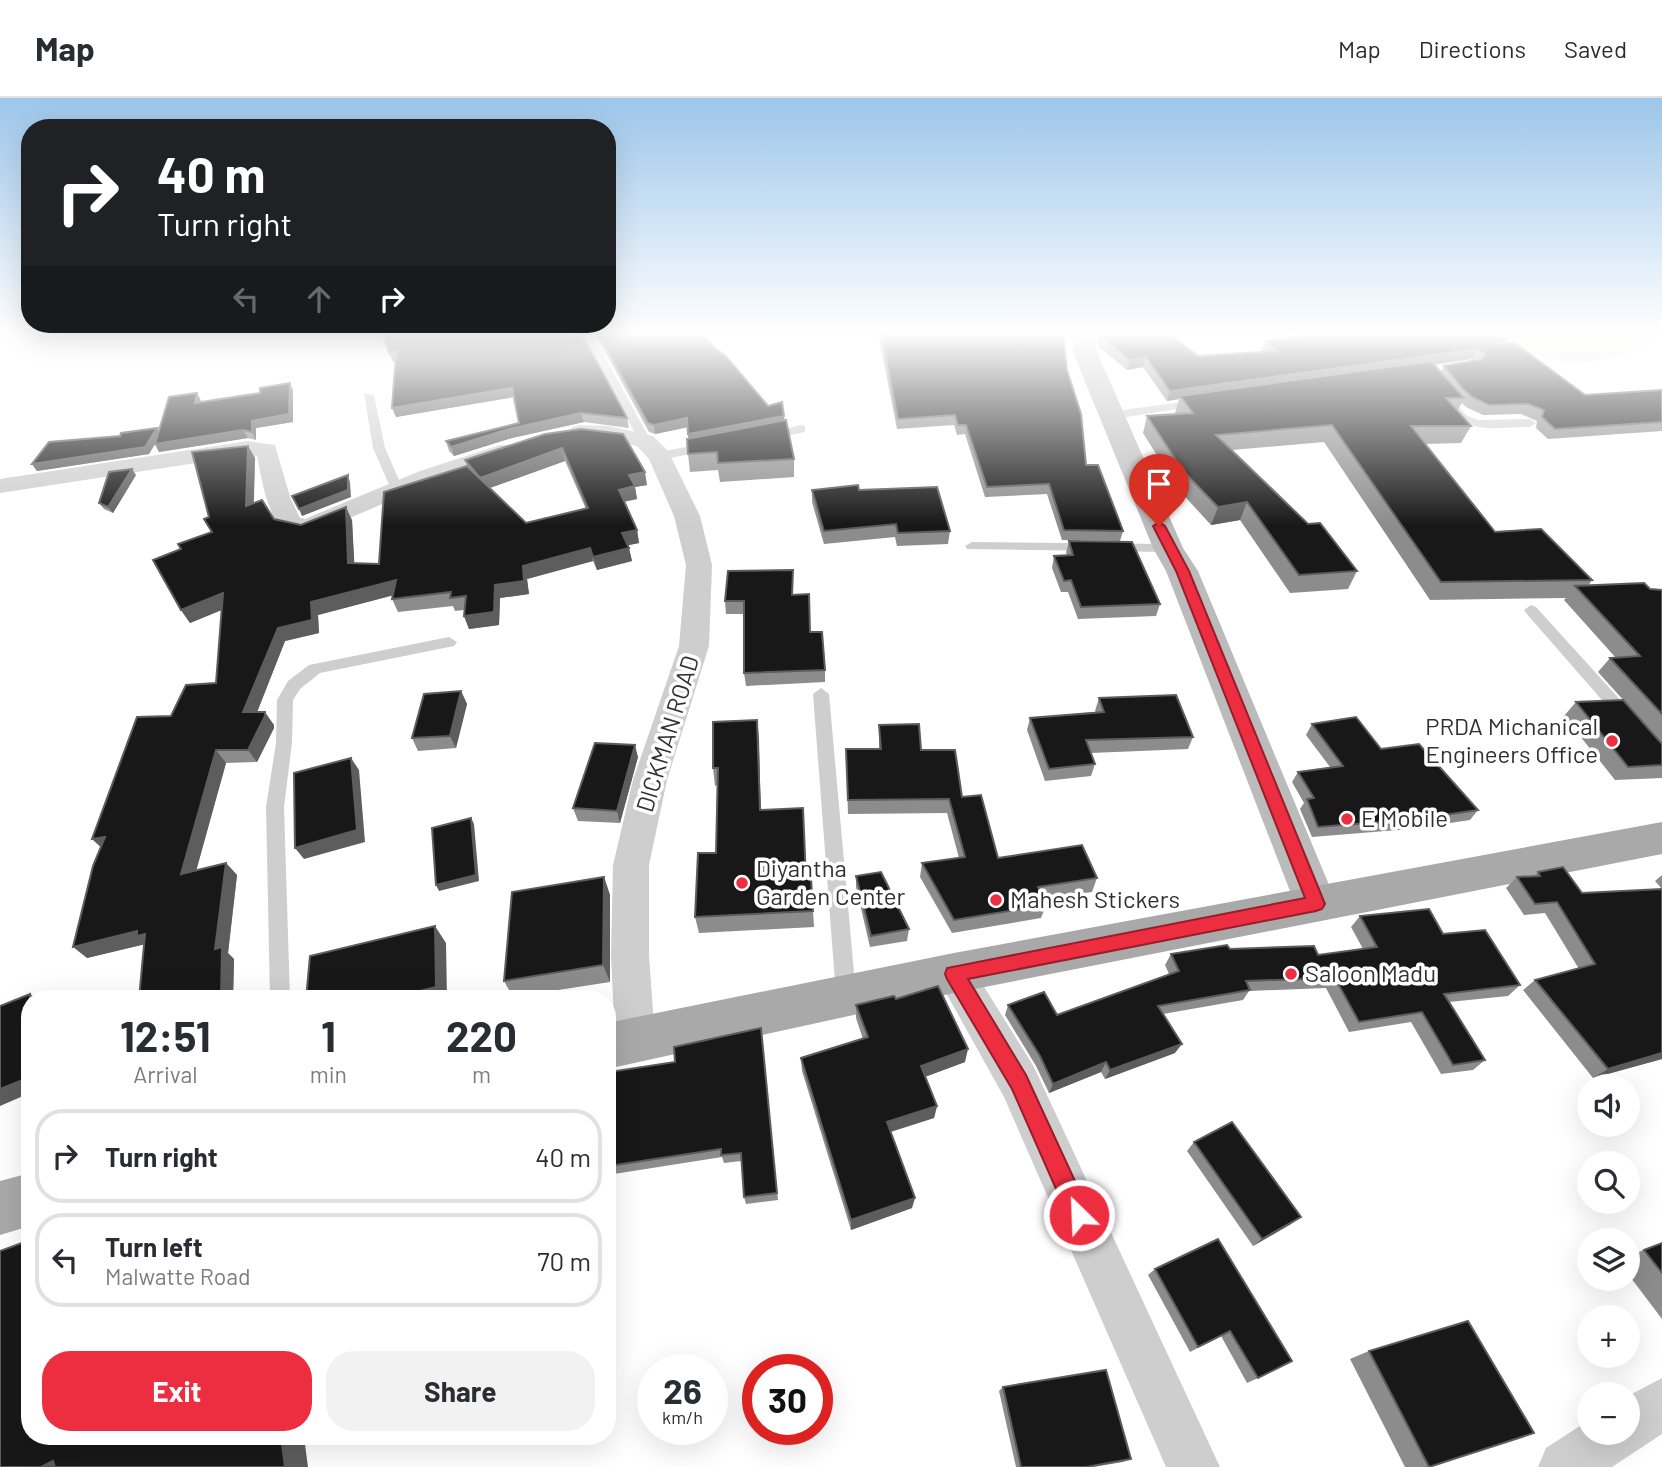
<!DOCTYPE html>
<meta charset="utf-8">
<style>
body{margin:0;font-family:Barlow,sans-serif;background:#f2f2f3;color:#2b2b33;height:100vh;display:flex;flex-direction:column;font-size:26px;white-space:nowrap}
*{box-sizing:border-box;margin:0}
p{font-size:23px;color:#7c7c81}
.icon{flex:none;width:38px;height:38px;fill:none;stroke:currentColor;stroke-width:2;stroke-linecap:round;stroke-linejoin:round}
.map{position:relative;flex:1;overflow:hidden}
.side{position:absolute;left:21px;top:892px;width:595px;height:455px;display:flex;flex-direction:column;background:#fff;border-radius:28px;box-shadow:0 7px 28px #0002}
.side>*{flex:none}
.banner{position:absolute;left:21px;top:21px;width:595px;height:214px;border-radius:28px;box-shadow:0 7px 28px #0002;background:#202124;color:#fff;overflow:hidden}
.fabs{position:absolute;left:1577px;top:976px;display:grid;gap:14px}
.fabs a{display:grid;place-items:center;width:63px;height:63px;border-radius:50%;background:#fff;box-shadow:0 7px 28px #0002;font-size:35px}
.speed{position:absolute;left:637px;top:1256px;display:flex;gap:14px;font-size:35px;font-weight:700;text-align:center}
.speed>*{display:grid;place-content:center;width:91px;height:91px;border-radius:50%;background:#fff;box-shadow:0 7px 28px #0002;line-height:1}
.speed small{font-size:18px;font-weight:400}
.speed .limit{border:10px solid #d22;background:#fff;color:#111}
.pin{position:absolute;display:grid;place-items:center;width:60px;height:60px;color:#fff;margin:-72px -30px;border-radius:50% 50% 50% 0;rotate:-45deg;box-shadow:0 0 7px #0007}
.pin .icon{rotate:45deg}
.me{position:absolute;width:77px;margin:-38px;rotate:336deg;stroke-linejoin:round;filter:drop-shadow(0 0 5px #0008)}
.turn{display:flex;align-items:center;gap:24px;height:147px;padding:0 21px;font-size:32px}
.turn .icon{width:91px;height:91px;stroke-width:2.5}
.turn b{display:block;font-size:49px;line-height:60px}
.lanes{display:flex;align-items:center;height:66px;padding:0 21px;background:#0003;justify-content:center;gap:35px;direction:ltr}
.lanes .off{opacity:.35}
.eta{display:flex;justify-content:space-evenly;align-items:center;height:119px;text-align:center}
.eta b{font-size:42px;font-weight:700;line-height:49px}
.cta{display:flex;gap:14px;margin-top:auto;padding:14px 21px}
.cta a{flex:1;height:80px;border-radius:28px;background:#ed2d40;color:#fff;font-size:28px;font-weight:700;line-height:80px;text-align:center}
.cta a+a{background:#f2f2f3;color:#2b2b33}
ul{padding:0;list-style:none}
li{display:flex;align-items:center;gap:21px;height:94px;margin:0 14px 10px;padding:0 7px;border:4px solid #e1e1e2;border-radius:28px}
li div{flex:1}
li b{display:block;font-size:26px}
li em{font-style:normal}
header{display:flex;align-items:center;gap:42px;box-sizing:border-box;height:98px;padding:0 35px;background:#fff;border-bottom:2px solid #e1e1e2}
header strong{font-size:33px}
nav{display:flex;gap:38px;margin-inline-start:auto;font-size:24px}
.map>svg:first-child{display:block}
.green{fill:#e7eedf}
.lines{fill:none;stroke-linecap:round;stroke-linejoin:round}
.lane{fill:#cecece;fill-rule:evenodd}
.street{fill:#cecece;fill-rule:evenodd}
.secondary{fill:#bbb;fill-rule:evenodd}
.primary{fill:#a9a9a9;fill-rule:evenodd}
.wall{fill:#8c8c8c;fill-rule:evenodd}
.shaded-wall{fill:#5d5d5d}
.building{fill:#181818;stroke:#5d5d5d;stroke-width:2}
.route{fill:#ed2d40;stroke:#9a1d2a;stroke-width:2}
.poi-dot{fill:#ed2d40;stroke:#fff;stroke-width:2.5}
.labels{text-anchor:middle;stroke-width:7;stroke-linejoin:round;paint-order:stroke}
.poi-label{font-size:24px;fill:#313131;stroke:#fff;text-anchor:start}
.street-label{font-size:24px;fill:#313131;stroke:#fff}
</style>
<header>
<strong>Map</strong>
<nav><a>Map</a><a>Directions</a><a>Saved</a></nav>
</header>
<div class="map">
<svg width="1662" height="1369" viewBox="0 0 1662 1369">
<rect width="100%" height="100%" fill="#fff"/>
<!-- green -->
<path class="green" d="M1488,235H1662V241C1586,274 1562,273 1488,235Z"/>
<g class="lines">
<!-- lane -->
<path class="lane" d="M578,235H589L601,252L651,343L649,346L639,343L591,253Z
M364,295L374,297L385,350L403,391L402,394H392L391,391L373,350Z
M1444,299H1452L1466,317L1478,322L1530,321L1536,325L1530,329C1488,329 1470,339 1442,301Z
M1198,302L1202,303V307L1114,321L1108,317L1114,313Z
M801,327L805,328V334L766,342L760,338Z
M711,344L717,348L715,351L660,362L654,358L660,354Z
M972,444L1168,446L1175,450L1168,454L967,451L965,448Z
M1531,507L1536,509L1634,617L1636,621L1634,625H1622L1526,515L1524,512Z
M449,539L457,544L454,548L320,575L300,591L293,602L292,645L284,709L290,901H270L266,709L276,645L277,602L288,583L309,567Z
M821,590L829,596L856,897L853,904L846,907L839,904L836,897L813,596Z"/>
<!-- street -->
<path class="street" d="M580,327L609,328L653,338L668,353L700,418L712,467L709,548L667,682L649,767V857L655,942L649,956L635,961L621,956L615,942L611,857L613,767L633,682L679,548L686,467L674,418L649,361L637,348L609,342L572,339L569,334L572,329Z
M248,343L275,347L290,399L300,420L305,421L420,373L500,347H516L520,352L516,357L436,383L317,434L308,437L281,431C266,410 262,383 257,358L248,357L0,395V381Z
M954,857L968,863L1034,969L1220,1369H1166L1004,999L935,875L940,863Z
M1662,1280V1336L1612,1369H1538L1546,1350L1589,1322V1335H1628V1298Z"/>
<!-- secondary -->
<path class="secondary" d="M1073,235H1095L1097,254L1183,450L1198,473L1337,806L1331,819L1316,824L1301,819L1295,806L1166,473L1153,450L1073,254Z"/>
<!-- primary -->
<path class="primary" d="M1662,724V756L954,895L607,971V925L954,855Z
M30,1075V1128L0,1137V1083Z"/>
</g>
<!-- wall -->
<path class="wall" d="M382,235L627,320L629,330L584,324L512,340L454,358L449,353L446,343L519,325L514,299L396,319V264H393Z
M593,235H702L768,308L785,322L794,361V379L720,384L718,372L690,374L688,356V329L655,336L649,334L603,250Z
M878,235H1063L1067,272L1086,367L1123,433L1120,443L1062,442L1047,396L985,399L965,336L957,337L954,327L897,331Z
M1097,235H1168L1198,258L1262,254L1261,253L1265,243L1505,245L1585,297L1662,292V333L1548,341L1536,330L1537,323L1521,316L1483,317L1466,309L1462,305L1457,313L1471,328L1461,345L1424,346L1495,434L1592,482L1588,488L1662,492V645L1598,574L1610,560H1616L1564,502L1566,500L1430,502L1324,344L1232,352L1357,473L1348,491L1290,495L1240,422L1211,427L1178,391L1143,335L1147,318L1176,316L1175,315L1179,301L1167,303L1143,269L1127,272L1099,249ZM1472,261L1474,263L1444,268L1441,274L1434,267Z
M290,285L293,293V324L256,330V342L248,340L159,354L155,346L149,356L37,373L32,366L120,338L159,332L197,295L201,304L260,295Z
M545,336L647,387L635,389L637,401L624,404L637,432L639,445L628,447L632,463L597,472L593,463L527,481L529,496L500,500L499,527L469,531L464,518V512L455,513L453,508L398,514L392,501L393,497L318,517L319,535L285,543L257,614L274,627V630L257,664L226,665L196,772L226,765L237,777L228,855L234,861L233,901H139L144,846L87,860L101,749L92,741L171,618L216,585L222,512L190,525L181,512V451L212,434L209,419L248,348L255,360L254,405L274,421L301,427L352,422L354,465L379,466L467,368L465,362ZM565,363L586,411L526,425L490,390Z
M136,377L113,415L104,411L99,405Z
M812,392H859L950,433L948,446L897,448L895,439L824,446L812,404Z
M1069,443L1160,506L1156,518L1078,521L1068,494H1061L1052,470L1054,458L1067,457L1066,455Z
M793,485V497L825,572V584L746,588L744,575V516H726L725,503Z
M461,593L467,606L456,650L418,653L412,640Z
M1099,600L1193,639L1188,651L1091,655L1095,666L1091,678L1045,683L1027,632L1030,620L1096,614L1095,613Z
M1576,604L1662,646V680L1615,682L1564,618Z
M757,622L761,712L806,781L813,813L814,829L699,835L695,819L716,755L717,687L715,688L713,670Z
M1312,626L1381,651L1478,712L1470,722L1410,731L1312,739L1300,711L1304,705L1292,684L1298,674L1330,669L1306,637Z
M879,627L921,652L962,699L998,760L1097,780L1092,794L1043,801L1046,807L1041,820L952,835L920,779L922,765L959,760L947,715L848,716L846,651H879Z
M638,659L620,725L578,723L573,710Z
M1538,774L1662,961L1593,980L1523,892L1535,882L1579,871L1545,815L1524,817L1506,790L1517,779L1534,778Z
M1662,777V791L1655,783Z
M856,778L909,831L907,843L870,849L856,789Z
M604,779L610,797V884L513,899L504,883Z
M1360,818L1443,836L1520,887L1508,898L1449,904L1485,962L1473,972L1441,976L1411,924L1349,934L1326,890L1249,893L1243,902L1163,916L1175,955L1105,981L1101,974L1049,995L1036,968L1005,917L1008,907L1057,917L1169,876L1165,867L1171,856L1230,851L1318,857L1363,851L1351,829Z
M896,901L965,964L925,979L937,1008L934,1020L891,1034L912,1110L851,1132L802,973L801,960L863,941L856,920V907Z
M761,930L778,1102L746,1106L744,1099L741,1063L724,1065L722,1059L614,1076L609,1068L675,964Z
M1194,1044L1291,1126L1253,1148L1187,1053Z
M1218,1141L1258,1280L1247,1285L1221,1238L1190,1254L1148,1177L1155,1171Z
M1662,1145V1221L1628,1176V1158Z
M1369,1253L1431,1369H1405L1350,1261Z
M1003,1289L1131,1361L1123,1364L1093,1369H1016L999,1293Z"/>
<!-- shaded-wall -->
<path class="shaded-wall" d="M1477,251L1472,261L1183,301L1180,298L1179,301L1167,303L1170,293Z
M396,254L400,263L393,264L389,255Z
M1146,259L1143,269L1127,272L1130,262Z
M290,285L293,293V324L256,330V342L252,334V323Z
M512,290L514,299L396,319L392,310Z
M197,295L201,303L199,313L195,305Z
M581,315L584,324L512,340L454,358L451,349L509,331Z
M784,318L785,327L689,346L688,336Z
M687,320L689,329L655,336L654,327Z
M157,330L161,336L243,332L248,340L159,354L155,346L149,356L37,373L32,366Z
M248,348L255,360L253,421L246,408Z
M562,350L565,363L484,392L480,380Z
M132,371L136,377L113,415L108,409Z
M645,374L647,387L635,389L637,401L621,404L619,392L629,377Z
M348,377L350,384L351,399L302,418L299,411Z
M1247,404L1240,422L1211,427L1218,409Z
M346,409L352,422L355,478L348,465Z
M637,432L639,445L625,448L622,435Z
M590,450L593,463L527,481L529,496L500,500L499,527L469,531L464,518L495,487L523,468Z
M629,450L632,463L597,472L593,459Z
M396,482L402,495L318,517L319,535L285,543L252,627L243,614L278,530L311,504Z
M223,495L231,508L190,525L181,512Z
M461,593L467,606L456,650L450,638Z
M265,614L274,627V630L257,664L248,652Z
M757,622L759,640L761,729L760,712Z
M635,647L638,659L620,725L617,713Z
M216,652L226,665L192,788L181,776Z
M351,660L359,672L365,744L304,761L295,750Z
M471,720L474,726L479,783L439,793L436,787Z
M105,739V753L92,741Z
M226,765L237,777L228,855L234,861L233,901H221L215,851Z
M604,779L610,797V884L603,867Z
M435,828L446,845L447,901H387Z
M137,833L145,836L146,846L87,860L73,849Z
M30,896L38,901H30Z
M1182,946L1175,955L1105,981L1110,972Z
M968,951L965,964L919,981L921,968Z
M1662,955V961L1593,980L1608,971Z
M1106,964L1101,974L1049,995L1053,986Z
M30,979V995L0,1008V991Z
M937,1008L934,1020L886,1035L887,1024Z
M915,1100L912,1110L851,1132V1122Z
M1301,1119L1291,1126L1253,1148L1262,1141Z
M281,1339H304L308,1369H285Z
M53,1363L84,1369H41Z"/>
<!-- building -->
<path class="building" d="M382,235H580L587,245L627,320L581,315L509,331L451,349L446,343L519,325L512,290L392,310L396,254L389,255Z
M597,235H702L716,251L725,257L768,308L782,304L784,318L688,336L687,320L654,327L648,325Z
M881,235H1063L1067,272L1081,316L1086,367H1098L1123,433L1064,432L1049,386L987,389L966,327H958L955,317L898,321Z
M1101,235H1168L1198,258L1277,253L1265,243L1316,235H1494L1507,241L1500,245H1515L1585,297L1662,292V324L1555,331L1542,319L1544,312L1528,306L1489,307L1472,299L1463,291L1444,268L1482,261L1485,256L1477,251L1170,293L1146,259L1130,262L1101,239Z
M1431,263L1464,300H1446L1471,328H1411L1495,434L1541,431L1592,482L1441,484L1332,327L1216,337L1308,426L1320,425L1357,473L1299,477L1247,404L1218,409L1183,373L1147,318L1193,315L1180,298Z
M290,285L289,316L252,323V334L243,332L155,346L169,299L197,295L195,305L260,295V290Z
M786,322L794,361L718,365L717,354L688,356L687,341Z
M157,330L145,349L32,366L49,344L120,338L121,335Z
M581,331L623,336L645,374L629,377L635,388L619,392L637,432L622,435L629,450L593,459L590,450L523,468L524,483L495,487L494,514L464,518L466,498L450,500L451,494L392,501L396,482L311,504L312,522L278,530L243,614H265V618L248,652H216L181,776L226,765L215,851L222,849L221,901H139L145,836L137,838V833L73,849L93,768L105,739L92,741L137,619L171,618L186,587L216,585L223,495L181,512L153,462L181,451L178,446L212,434L204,421L209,419L192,354L248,348L246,408L262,402L274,421L301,427L346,409L348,465L379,466L384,394L467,368L526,425L588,410L562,350L480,380L465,362L545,336Z
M132,371L108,409L99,405L109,374Z
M348,377V392L299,411L292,398Z
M858,387L859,392L937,389L950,433L898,435L896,426L824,433L812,392Z
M1069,443L1132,444L1160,506L1081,509L1071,482L1064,483L1054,458L1073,457Z
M793,472L792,497L809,496L810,534H822L825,572L744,575V503H725L728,473Z
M1644,485L1650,491L1662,492V616L1610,560L1640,558L1575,488Z
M461,593L450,638L412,640L424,596Z
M1176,597L1193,639L1086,642L1095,666L1049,671L1030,620L1104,614L1099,600Z
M1623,602L1662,646V667L1628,669L1576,604Z
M1356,619L1381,651L1419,646L1478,712L1418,721L1318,729L1307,701L1314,700L1298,674L1343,668L1312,626Z
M757,622L760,712L803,710L806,781L811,780L813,813L695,819L698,755H716L718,670H713V624Z
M919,626L921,652H955L962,699L981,697L998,760L1082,747L1097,780L1038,789L1046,807L954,822L922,765L965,759L949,701L848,702L846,651H881L879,627Z
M595,645L635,647L617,713L573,710Z
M351,660L357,732L295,750L294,675Z
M471,720L476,777L436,787L432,730Z
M1563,769L1582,795L1662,791V955L1608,971L1535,882L1595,866L1557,804L1535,806L1517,779L1540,778L1538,774Z
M881,774L909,831L871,838L856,778Z
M604,779L603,867L504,883L512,794Z
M1429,811L1443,836L1485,832L1520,887L1444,896L1485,962L1453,967L1422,914L1359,924L1335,880L1246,883L1250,892L1158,908L1182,946L1110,972L1106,964L1053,986L1040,958L1008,907L1044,894L1057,917L1179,873L1171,856L1227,847L1230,851L1314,848L1318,857L1377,849L1360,818Z
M435,828L436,889L387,901H306L310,858Z
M938,888L968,951L921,968L937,1008L887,1024L915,1100L851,1122L801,960L868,939L856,907L894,898L896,901Z
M30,896V979L0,991V908Z
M761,930L777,1095L744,1099L741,1055L721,1057V1051L609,1068V974L675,964L674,949Z
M1232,1024L1301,1119L1262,1141L1194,1044Z
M1218,1141L1292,1263L1258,1280L1230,1233L1198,1249L1155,1171Z
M30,1142V1339H281L285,1369H55L53,1363L41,1369H0V1153Z
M1662,1145V1175L1644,1152Z
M1468,1223L1534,1335L1429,1369L1369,1253Z
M1106,1272L1131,1361L1086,1369H1021L1003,1289Z"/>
<!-- sky -->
<linearGradient id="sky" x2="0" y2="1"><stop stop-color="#9cc6ea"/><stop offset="0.55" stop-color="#fff"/><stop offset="1" stop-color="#fff" stop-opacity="0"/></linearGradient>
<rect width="1662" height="427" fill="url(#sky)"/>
<!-- route -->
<path class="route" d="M1159,424L1165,428L1189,473L1325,806L1322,811L1316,813L968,881L1026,977L1087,1109L1090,1117L1087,1125L1079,1128L1071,1125L1012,991L947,881L945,876L947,870L1305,800L1176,473L1153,428Z"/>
<!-- markers -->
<g class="poi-dot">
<circle cx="1612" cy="643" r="7"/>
<circle cx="1347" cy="721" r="7"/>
<circle cx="742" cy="785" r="7"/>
<circle cx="996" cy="802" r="7"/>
<circle cx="1291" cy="876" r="7"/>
</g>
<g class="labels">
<!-- poi labels -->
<g class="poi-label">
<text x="1598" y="637" text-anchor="end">PRDA Michanical<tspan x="1598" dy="28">Engineers Office</tspan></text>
<text x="1361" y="729">E Mobile</text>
<text x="756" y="779">Diyantha<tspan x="756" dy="28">Garden Center</tspan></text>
<text x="1010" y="810">Mahesh Stickers</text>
<text x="1305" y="884">Saloon Madu</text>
</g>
<!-- street labels -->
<g class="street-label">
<text transform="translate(668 636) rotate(-73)" y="8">DICKMAN ROAD</text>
</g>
</g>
</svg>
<div class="fabs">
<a><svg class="icon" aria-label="sound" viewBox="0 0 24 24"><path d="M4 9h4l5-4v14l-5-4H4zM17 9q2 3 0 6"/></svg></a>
<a><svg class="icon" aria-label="search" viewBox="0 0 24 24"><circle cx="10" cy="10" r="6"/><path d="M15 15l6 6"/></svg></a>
<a><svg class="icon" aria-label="layers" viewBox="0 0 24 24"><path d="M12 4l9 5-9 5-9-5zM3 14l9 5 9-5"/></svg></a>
<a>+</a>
<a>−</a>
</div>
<div class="speed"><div>26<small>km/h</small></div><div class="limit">30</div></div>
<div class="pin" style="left:1159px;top:428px;background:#d93025"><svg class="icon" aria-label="arrive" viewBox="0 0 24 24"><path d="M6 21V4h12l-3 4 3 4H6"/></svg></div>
<svg class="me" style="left:1079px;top:1117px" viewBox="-20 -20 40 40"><circle r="17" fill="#ed2d40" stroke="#fff" stroke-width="3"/><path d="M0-11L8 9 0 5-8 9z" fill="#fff"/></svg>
<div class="banner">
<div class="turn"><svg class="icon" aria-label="right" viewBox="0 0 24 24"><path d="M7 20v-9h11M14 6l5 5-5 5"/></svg><div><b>40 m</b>Turn right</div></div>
<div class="lanes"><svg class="icon off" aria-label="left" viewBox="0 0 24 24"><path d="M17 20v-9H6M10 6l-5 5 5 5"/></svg><svg class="icon off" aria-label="ahead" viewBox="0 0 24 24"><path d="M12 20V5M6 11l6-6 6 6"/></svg><svg class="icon" aria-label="right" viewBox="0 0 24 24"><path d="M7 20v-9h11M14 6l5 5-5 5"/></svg></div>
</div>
<section class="side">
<div class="eta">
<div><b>12:51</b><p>Arrival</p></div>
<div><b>1</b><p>min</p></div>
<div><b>220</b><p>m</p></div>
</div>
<ul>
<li><svg class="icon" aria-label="right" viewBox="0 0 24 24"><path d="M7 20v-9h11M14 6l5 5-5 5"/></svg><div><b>Turn right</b></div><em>40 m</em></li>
<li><svg class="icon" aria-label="left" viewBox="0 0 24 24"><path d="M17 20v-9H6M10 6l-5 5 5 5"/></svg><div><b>Turn left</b><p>Malwatte Road</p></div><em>70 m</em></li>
</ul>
<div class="cta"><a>Exit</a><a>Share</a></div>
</section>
</div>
